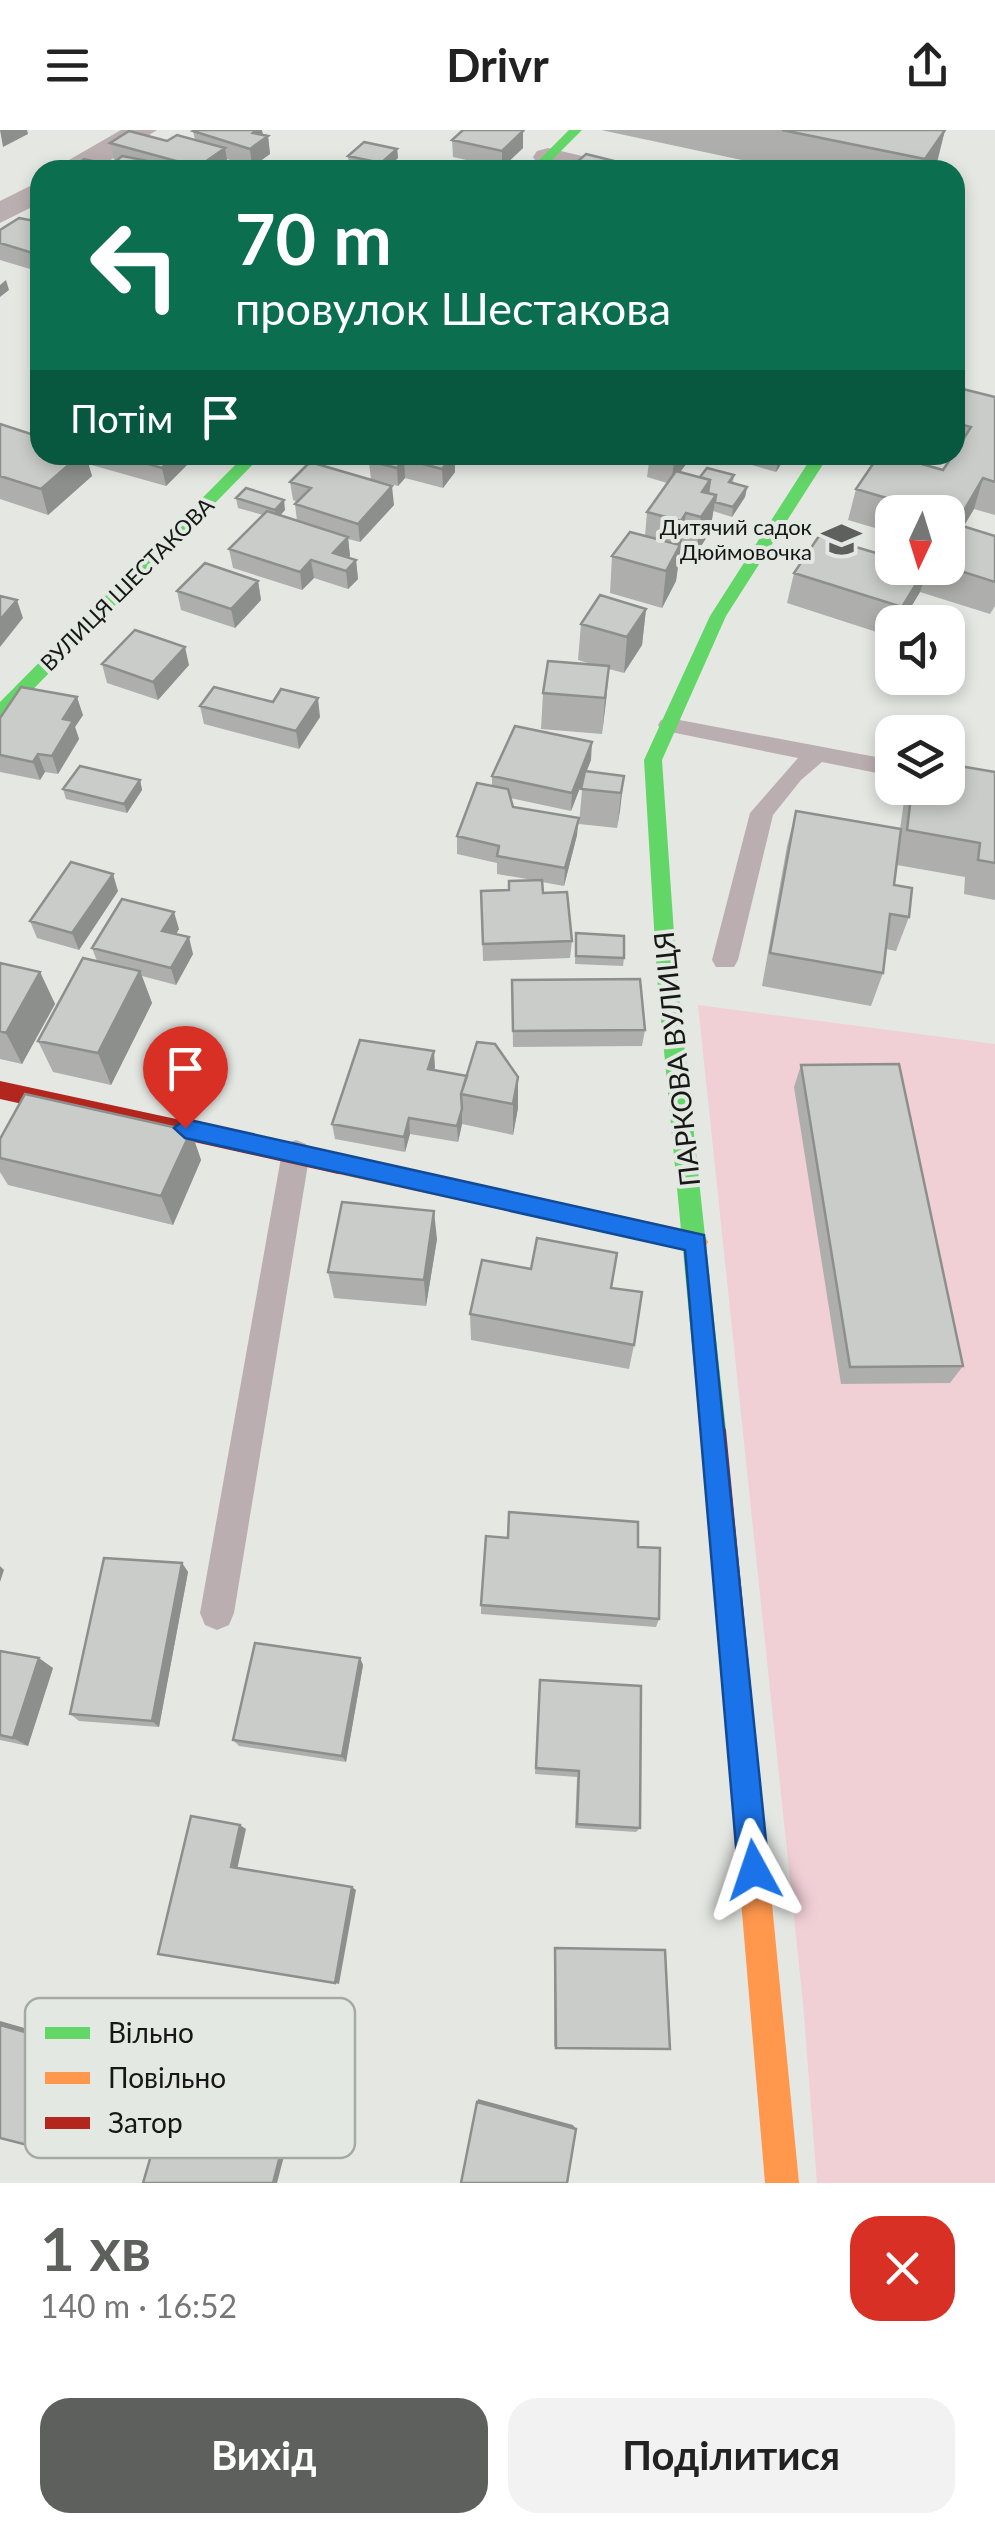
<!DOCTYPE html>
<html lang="uk">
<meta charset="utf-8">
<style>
body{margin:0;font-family:Lato,sans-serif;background:#f2f2f2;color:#222;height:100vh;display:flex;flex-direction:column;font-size:38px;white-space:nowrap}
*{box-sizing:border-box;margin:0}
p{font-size:32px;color:#767676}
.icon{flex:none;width:55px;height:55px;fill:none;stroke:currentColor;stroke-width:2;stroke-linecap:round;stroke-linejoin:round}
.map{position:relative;height:2053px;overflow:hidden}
.panel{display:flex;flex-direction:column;background:#fff;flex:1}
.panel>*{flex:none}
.hud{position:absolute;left:30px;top:30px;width:935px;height:305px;border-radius:30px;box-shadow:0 5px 15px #0003;background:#0b6e4f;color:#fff;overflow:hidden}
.needle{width:65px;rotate:184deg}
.tools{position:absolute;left:875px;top:365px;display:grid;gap:20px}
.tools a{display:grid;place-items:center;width:90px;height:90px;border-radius:20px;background:#fff;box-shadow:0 5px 15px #0003;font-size:50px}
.pin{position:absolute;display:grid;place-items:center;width:85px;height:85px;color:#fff;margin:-102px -42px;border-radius:50% 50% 50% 0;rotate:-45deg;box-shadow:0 0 10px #0007}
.pin .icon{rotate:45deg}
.me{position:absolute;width:110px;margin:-55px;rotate:355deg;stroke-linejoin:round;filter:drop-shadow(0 0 8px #0008)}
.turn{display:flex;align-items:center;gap:35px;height:210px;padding:0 40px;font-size:45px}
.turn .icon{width:130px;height:130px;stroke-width:2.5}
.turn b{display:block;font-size:70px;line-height:85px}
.then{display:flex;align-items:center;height:95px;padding:0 40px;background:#0003;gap:20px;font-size:38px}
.round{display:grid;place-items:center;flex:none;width:105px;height:105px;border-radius:30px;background:#f2f2f2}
.summary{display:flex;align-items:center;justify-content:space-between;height:170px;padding:0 40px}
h1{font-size:60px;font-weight:700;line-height:75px;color:#5e605e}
.action{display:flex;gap:20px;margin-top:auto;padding:20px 40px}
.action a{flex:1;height:115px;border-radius:30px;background:#5e605e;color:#fff;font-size:40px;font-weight:700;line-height:115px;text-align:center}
.action a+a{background:#f2f2f2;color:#222}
header{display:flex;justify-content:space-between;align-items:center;height:130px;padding:0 40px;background:#fff;font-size:45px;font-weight:700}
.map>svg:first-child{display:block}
.green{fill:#f0cfd5}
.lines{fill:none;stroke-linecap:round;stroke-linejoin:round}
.lane{fill:#baaeb0;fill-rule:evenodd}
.street{fill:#baaeb0;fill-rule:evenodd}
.fast{fill:#63d668;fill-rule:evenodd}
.slow{fill:#ff974d;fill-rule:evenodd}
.jam{fill:#b3261e;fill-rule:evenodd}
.wall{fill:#aeafad}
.shaded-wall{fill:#8d8f8d}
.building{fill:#caccc9;stroke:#8d8f8d;stroke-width:2.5}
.route{fill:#1a73e8;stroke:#114b97;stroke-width:2.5}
.labels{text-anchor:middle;stroke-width:8;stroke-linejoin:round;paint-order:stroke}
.far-poi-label{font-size:22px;fill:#161816;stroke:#e4e8e2;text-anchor:end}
.far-street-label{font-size:22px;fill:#161816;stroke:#e4e8e2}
.street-label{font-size:28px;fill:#161816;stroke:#e4e8e2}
.key{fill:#e4e8e2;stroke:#a6aaa5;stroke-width:2.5}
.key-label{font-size:28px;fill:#161816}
</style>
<header><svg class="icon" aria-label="menu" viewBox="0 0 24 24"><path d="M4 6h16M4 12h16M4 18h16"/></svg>Drivr<svg class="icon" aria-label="share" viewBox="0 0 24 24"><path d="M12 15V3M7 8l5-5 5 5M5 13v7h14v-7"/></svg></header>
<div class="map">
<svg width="995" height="2053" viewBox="0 0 995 2053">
<rect width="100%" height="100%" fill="#e5e7e3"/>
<!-- green -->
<path class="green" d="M698,875L995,914V2053H817L803,1873Z"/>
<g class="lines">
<!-- lane -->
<path class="lane" d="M669,588L892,630V646L822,632L801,650L773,685L738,830L734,837H716L712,830L750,683L798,628L661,600L658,595L661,590Z
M296,1010L306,1014L310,1022L234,1483L229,1495L217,1500L205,1495L200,1483L282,1022L286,1014Z"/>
<!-- street -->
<path class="street" d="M121,0H157L95,40H58L62,34Z
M548,18L616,34L620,40H566L537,33L533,27L537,21Z
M40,51V73L0,93V71Z"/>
<!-- fast -->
<path class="fast" d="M569,0H582L542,40H529Z
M245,325H262L6,587L0,589V572Z
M813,325H829L726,486L662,630L677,847L726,1300L722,1309L713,1312L704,1309L700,1300L657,847L644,630L710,486Z"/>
<!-- slow -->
<path class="slow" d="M338,1024L696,1102L704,1105L708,1112L704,1119L696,1122L338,1044L330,1041L327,1034L330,1027Z
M751,1697L761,1702L766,1712L799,2053H765L736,1712L741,1702Z"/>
<!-- jam -->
<path class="jam" d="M0,951L338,1024L346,1027L349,1034L346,1041L338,1044L0,969Z
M713,1288L722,1291L726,1300L766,1712L761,1722L751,1727L741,1722L736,1712L700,1300L704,1291Z"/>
</g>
<!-- wall -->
<path class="wall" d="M601,0H945L934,40H789Z
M193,1L268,6L270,24L252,37L227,29L228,36L222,40H71L111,35L116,31L114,30L110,13L195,10Z
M452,10L523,18L502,38L453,27Z
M397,19L398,28L384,40H370L349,36L348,26Z
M40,70V86L34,84L32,75Z
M40,92V142L0,130V100Z
M955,257L995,267V385L974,379L963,396L995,406V476L990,484L920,462L902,492H892V507L787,473L794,443L892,438H948V382H892V403L848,390L856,359L943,340L952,325H955Z
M0,294L40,325H194L195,327L166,356L88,334L92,346L48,385L0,369Z
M340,325H455V342L443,358L405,348L398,356L371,349L369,333Z
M650,325H688L687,333L680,342L700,347L734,345L733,353L747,357L745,367L732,387L713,381L710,402L696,424L681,419L679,423L676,451L662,478L610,463L612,426L645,406L647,382L667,353L647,347Z
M717,325H787L776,342Z
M290,352L394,375L360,412L348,409L350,426L348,428L356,430L358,449L348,459L314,448L302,460L233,438L229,419L263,385L238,378L236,368L285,380L280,386L297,391L295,374L297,372L293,370Z
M258,451L261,470L235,498L181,480L177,461Z
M646,479L642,515L624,543L609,539L602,604L541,599L543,563L594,535L578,530L581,494Z
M102,534L189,535L158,570L107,553Z
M273,572L320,587L299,619L204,594L200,576Z
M83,585L75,597L79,609L58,644L45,642L40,650L0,642V588Z
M591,630L586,642L624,646L617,698L579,694L583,649L571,681L510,668L513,677L577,705L564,756L542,752L543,763L572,811L570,828L483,831L481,761L509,760V751L533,750L497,744V733L457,724V706L492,656V646Z
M995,642V770L964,764L965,747L897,735L894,755L909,787L896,821L886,819L883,843L871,876L762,856L787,716L796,681L900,699L906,658H948Z
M140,650L142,660L127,683L66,669L63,659Z
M118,761L79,820L37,808L30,791Z
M179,799L176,804L193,824L176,855L142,846L152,873L111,955L53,942L38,911L97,831L92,818Z
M576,803L624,828L623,836L575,834Z
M0,833L40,842L55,874L22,934L0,929Z
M512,850L645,900L642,916L513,917Z
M801,935L963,1236L950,1253L841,1254L794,957Z
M435,937L434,940L467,946L518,947V978L513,1005L462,994L458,1012L410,1004L405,1022L335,1009L332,994Z
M191,1001L201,1030L173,1095L8,1055L0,1042V1009Z
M437,1109L426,1176L334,1168L328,1142Z
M531,1139L611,1158L634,1215L629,1239L471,1210L470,1184Z
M638,1417L659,1489L656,1497L481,1484V1475Z
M182,1433L188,1442L159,1597L79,1591L70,1584Z
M0,1521L53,1538L28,1616L0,1610Z
M360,1528L363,1535L346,1632L239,1616L233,1610Z
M539,1557L640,1698L636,1702L575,1698L577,1647L535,1644Z
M555,1818L556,1918L554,1916V1819Z"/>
<!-- shaded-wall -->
<path class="shaded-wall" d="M0,0H27L28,4L3,17Z
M257,0H262L264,10L268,6L270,24L252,37L250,19L253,3Z
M945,0L936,37L934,40H922L925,29Z
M523,1V18L502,38V21Z
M225,18L228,36L222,40H199L198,37Z
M397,19L398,28L384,40H381V33Z
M40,121V140L36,124Z
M6,150L9,160L0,167V155Z
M80,325H86L92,346L48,385L41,359Z
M175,325H194L195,327L166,356L162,338Z
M454,325H455V342L443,358L442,339Z
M675,325H688L687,333L671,354Z
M779,325H787L776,342Z
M404,329L405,348L398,356L397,338Z
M983,348L974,379L948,423L956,394Z
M710,350L716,365L710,402L696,424L701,387L702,362Z
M392,356L394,375L360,412L358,394Z
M747,357L745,367L732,387L733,377Z
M284,370L285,380L276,389L275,380Z
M686,383L676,451L662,478L666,441L677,420L681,391Z
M348,407L350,426L338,438L333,423Z
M311,430L314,448L302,460L300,442Z
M356,430L358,449L348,459L346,441Z
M926,438H928L920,462L902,492H898L902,477Z
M258,451L261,470L235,498L231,479Z
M17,470L23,488L0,517V490Z
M646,479L642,515L624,543L627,507Z
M185,517L189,535L158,570L153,552Z
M609,536L606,572L602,604L605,568Z
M77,567L83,585L75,597L79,609L58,644L52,626L63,589Z
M318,568L320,587L299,619L296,601Z
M592,612L591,630L571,681L572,663Z
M38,624L45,642L40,650L33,632Z
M624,646L620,681L617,698L621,663Z
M140,650L142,660L127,683L124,674Z
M579,688L577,705L564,756L565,738Z
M113,744L118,761L79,820L72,803Z
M174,782L179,799L168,818L162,801Z
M189,807L193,824L176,855L171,838Z
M140,841L152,873L111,955L98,923Z
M40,842L55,874L22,934L6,903Z
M434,921L435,937L430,955L428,939Z
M518,947V978L513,1005V974Z
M462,979V994L458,1012L457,996Z
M409,988L410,1004L405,1022L404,1007Z
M191,1001L201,1030L173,1095L161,1066Z
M434,1081L437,1109L426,1176L424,1150Z
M182,1433L188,1442L159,1597L152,1591Z
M0,1436L4,1440L0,1452Z
M39,1528L53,1538L28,1616L13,1608Z
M360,1528L363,1535L346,1632L342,1626Z
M240,1695L246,1699L237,1740L231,1737Z
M352,1757L356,1760L339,1854L335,1853Z
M0,1891L95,1918L63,2017L51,2021L0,1895Z
M179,1955L294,1988L277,2053H273L171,1957Z
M478,1969L573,1995L576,1999L477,1972Z"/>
<!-- building -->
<path class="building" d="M195,0H257L253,3L268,6L250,19L193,1Z
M463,0H520L523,1L502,21L452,10Z
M782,0H945L925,29Z
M129,1L167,11L177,5L225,18L198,37L110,13Z
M364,12L397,19L381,33L348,26Z
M586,24L630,35L625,40H568Z
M122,26L184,38L182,40H71L84,29L111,35Z
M39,70L40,77L32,75Z
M19,88L40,92V121L36,124L0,113V100Z
M955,257L995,267V352L983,348L956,394L995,406V452L948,437V382H913L917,377L856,359L879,325H890L943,340L953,325H955V322L971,297L955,293Z
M0,294L40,307V325H80L41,359L0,346Z
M118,325H175L162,338Z
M374,325H454L442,339L404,329L397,338L369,331Z
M310,332L392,356L358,394L295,374L311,358L290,352Z
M707,338L734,345L729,352L747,357L733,377L715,372L716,365L708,363L710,350L700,347Z
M676,341L710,350L702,362L716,365L701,387L686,383L681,391L647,382Z
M246,358L284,370L275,380L236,368Z
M267,381L348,407L333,423L356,430L346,441L311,430L300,442L229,419Z
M630,402L680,415L666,441L612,426Z
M819,406L886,426L892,415V438H926L902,477L794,443Z
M205,433L258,451L231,479L177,461Z
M600,465L646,479L627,507L581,494Z
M0,466L17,470L0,490Z
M135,500L185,517L153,552L102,534Z
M548,531L609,536L605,568L543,563Z
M21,557L77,567L63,589L73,591L52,626L38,624L33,632L0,625V588Z
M214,557L273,572L281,559L318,568L296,601L200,576Z
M515,596L592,612L572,663L492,646Z
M948,634L995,642V733L978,730L980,713L907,700L912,658H948Z
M80,636L140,650L124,674L63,659Z
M585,641L624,646L621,663L581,659Z
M477,653L508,659L513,677L579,688L565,738L497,726L499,716L457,706Z
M796,681L901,699L894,755L912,758L909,787L890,784L883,843L770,823Z
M71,732L113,744L72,803L30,791Z
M542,750L543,763L567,762L572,811L483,814L481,761L509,760V751Z
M122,769L174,782L162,801L189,807L171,838L92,818Z
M576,803L624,806V828L576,826Z
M83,828L140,841L98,923L38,911Z
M0,833L40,842L6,903L0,901Z
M640,849L645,900L513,901L512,850Z
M360,910L434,921L428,939L467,946L461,964L462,979L457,996L409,988L404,1007L332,994Z
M477,912L495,914L518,947L513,974L461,964Z
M899,934L963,1236L850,1237L801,935Z
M25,964L191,1001L161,1066L0,1028V1009Z
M342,1072L434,1081L424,1150L328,1142Z
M537,1108L617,1123L611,1158L642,1162L634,1215L470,1184L482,1130L531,1139Z
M509,1382L638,1392V1417L660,1418L659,1489L481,1475L486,1406L508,1408Z
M104,1428L182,1433L152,1591L70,1584Z
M255,1513L360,1528L342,1626L233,1610Z
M0,1521L39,1528L13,1608L0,1605Z
M540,1550L641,1556L640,1698L577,1694L579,1641L536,1638Z
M191,1686L240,1695L231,1737L352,1757L335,1853L158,1824Z
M555,1818L665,1820L670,1919L556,1918Z
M0,1895L85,1919L51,2021L0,2008Z
M171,1957L289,1991L273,2053H143Z
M477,1972L576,1999L567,2053H461Z"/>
<!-- route -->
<path class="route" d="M185,989L704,1105L769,1740L764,1750L754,1755L743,1750L738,1740L685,1120L185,1008L174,998Z"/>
<!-- icons -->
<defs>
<symbol id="school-bare" viewBox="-9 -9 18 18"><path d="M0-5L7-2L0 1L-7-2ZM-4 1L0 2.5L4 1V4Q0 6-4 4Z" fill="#5e605e" stroke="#e4e8e2" stroke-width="2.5" paint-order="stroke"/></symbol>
</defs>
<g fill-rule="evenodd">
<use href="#school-bare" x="814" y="382" width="55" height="55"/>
</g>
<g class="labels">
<!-- far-poi labels -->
<g class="far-poi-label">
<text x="812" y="405">Дитячий садок<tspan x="812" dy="25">Дюймовочка</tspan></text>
</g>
<!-- far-street labels -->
<g class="far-street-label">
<text transform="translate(127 454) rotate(-45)" y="8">ВУЛИЦЯ ШЕСТАКОВА</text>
</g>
<!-- street labels -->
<g class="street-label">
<text transform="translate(677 929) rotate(-96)" y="10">ПАРКОВА ВУЛИЦЯ</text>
</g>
</g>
<!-- legend -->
<rect x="25" y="1868" width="330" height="160" rx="15" class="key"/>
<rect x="45" y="1897" width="45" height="12" fill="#63d668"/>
<rect x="45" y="1942" width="45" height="12" fill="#ff974d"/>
<rect x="45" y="1987" width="45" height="12" fill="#b3261e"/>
<g class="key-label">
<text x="108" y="1913">Вільно</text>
<text x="108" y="1958">Повільно</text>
<text x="108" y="2003">Затор</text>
</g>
</svg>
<div class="tools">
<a><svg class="needle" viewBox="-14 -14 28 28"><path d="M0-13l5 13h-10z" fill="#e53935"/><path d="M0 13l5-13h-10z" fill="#767676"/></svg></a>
<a><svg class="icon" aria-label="sound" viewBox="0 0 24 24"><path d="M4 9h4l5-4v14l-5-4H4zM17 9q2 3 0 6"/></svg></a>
<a><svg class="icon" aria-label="layers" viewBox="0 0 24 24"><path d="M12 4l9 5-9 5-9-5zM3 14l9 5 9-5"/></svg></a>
</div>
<div class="pin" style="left:185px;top:998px;background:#d93025"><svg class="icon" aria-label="arrive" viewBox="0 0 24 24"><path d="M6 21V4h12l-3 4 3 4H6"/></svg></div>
<svg class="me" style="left:754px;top:1740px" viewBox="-20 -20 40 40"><path d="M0-17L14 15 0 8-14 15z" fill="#1a73e8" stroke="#fff" stroke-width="4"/></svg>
<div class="hud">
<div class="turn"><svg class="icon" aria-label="left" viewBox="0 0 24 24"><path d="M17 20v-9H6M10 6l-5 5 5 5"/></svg><div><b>70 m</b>провулок Шестакова</div></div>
<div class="then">Потім<svg class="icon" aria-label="arrive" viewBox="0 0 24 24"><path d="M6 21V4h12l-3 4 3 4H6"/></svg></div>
</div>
</div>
<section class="panel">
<div class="summary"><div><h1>1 хв</h1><p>140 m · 16:52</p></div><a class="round" style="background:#d93025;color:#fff"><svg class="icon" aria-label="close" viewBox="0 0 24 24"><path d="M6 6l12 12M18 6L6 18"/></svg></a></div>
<div class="action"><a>Вихід</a><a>Поділитися</a></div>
</section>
